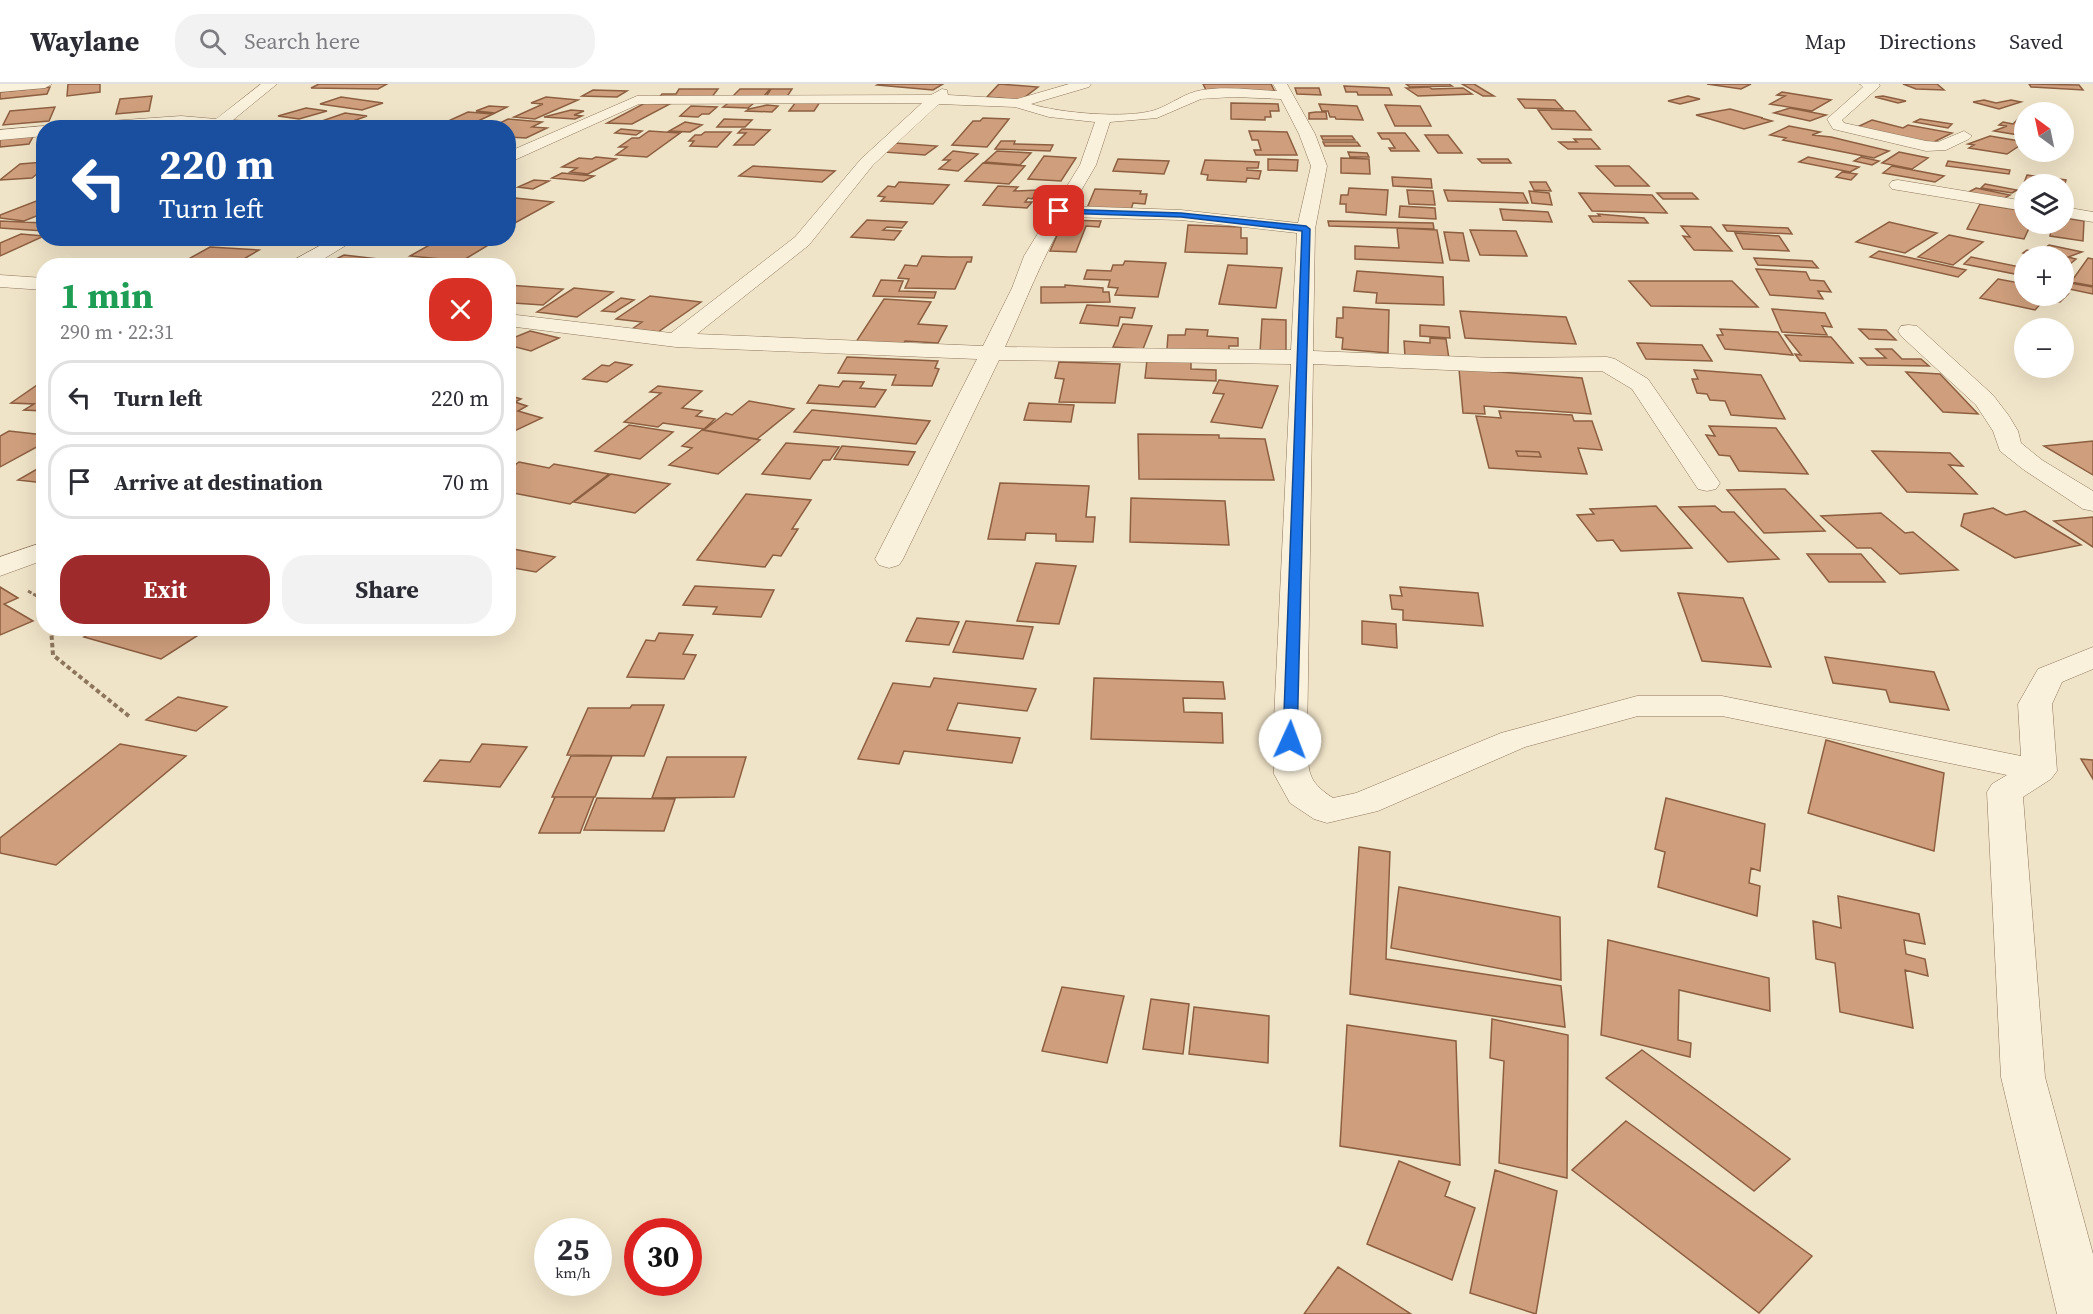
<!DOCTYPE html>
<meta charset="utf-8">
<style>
body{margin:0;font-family:"Source Serif 4",serif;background:#f2f2f3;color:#2b2b33;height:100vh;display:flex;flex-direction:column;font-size:22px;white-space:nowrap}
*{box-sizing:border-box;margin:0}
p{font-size:20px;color:#7c7c81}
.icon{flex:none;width:33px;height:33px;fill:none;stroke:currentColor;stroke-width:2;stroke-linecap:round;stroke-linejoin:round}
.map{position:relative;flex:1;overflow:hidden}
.drawer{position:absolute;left:36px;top:174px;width:480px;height:378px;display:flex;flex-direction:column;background:#fff;border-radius:24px;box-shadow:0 6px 24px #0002}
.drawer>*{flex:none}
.guide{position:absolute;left:36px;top:36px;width:480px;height:126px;border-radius:24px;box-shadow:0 6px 24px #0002;background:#1a4fa0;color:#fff;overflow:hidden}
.needle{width:39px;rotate:327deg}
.fabs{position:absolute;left:2014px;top:18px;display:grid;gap:12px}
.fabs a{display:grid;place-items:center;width:60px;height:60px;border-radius:50%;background:#fff;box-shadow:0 6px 24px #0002;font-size:30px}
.speed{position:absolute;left:534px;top:1134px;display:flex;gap:12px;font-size:30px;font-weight:700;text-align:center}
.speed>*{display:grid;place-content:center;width:78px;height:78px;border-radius:50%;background:#fff;box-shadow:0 6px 24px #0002;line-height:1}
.speed small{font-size:15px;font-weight:400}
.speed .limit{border:9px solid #d22;background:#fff;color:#111}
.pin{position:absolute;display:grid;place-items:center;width:51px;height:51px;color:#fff;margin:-26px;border-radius:12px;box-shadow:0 3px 9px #0006}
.me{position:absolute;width:66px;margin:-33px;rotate:2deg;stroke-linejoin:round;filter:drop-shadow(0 0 4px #0008)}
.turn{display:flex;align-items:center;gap:21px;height:126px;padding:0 24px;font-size:27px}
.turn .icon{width:78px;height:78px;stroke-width:2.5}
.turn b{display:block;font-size:42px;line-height:51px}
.round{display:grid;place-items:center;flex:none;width:63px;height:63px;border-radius:24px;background:#f2f2f3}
.head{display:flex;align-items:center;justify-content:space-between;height:102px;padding:0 24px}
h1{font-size:36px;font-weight:700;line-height:45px;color:#1e9e55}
.primary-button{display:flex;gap:12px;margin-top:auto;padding:12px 24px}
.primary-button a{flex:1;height:69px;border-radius:24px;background:#9e2a2b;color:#fff;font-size:24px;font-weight:700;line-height:69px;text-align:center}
.primary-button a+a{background:#f2f2f3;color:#2b2b33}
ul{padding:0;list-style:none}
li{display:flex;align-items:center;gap:18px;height:75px;margin:0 12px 9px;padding:0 12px;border:3px solid #e1e1e2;border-radius:24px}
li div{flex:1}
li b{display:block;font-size:22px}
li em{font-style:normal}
header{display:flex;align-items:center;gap:36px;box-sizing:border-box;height:84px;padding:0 30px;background:#fff;border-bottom:2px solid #e1e1e2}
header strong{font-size:28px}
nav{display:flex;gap:33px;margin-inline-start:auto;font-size:21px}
.search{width:420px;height:54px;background:#f2f2f3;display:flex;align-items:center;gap:15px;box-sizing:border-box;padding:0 21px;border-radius:24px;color:#7c7c81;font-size:22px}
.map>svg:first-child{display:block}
.building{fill:#cf9f7d;stroke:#8d5f41;stroke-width:1.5;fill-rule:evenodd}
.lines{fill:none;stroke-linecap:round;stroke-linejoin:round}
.minor-casing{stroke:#8d765c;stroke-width:1}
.path-far1{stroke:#8d765c;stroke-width:3;stroke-dasharray:4 2;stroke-linecap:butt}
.path{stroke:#8d765c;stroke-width:4;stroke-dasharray:4.5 3;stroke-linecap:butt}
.minor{fill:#faf1dc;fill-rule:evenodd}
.route{fill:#1a73e8;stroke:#114b97;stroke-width:1.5}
</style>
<header>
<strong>Waylane</strong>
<div class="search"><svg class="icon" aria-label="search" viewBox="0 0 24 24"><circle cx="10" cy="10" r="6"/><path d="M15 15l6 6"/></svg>Search here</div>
<nav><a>Map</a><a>Directions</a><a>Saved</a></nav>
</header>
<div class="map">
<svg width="2093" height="1230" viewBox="0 0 2093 1230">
<rect width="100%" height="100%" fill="#f0e4c8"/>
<!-- building -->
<path class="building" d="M68,0H100V8L67,12Z
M319,0H387L378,5L311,4Z
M879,0H943L933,6L877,1Z
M999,0L1038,3L1021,16L987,13Z
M1203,0H1271L1275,8H1207Z
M1406,0H1449L1452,2L1410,3Z
M1462,0H1474L1494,12H1483Z
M1707,0H1751L1741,5Z
M1903,0H1937L1944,6L1916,5Z
M2029,0L2079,1L2083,6L2031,3Z
M1344,2L1389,4L1392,11H1358L1357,8H1346Z
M50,3L47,10L0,15V8Z
M1429,3L1432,5L1463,4L1472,10L1418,12L1406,4Z
M1295,4H1319L1321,11L1297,10Z
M679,5H718L711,14L658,15L662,10H676Z
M740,5H770L763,13H732Z
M771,5H792L786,14H765Z
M593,6L627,7L617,13L582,12Z
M1782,8L1831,16L1812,27L1770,20L1785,12L1777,11Z
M152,12L149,27L116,30L120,15Z
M1688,12L1700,15L1680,20L1668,17Z
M1883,12L1906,17L1898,19L1875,13Z
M341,13L383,19L362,26L320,20Z
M546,13L578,16L535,35L514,33L543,20L531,19Z
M1518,15L1555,16L1563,25L1525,24Z
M1984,16L1996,19L2011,16L2021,18L1999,25L1973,18Z
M730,18L754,19L748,24L723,23Z
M796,18H820L814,27H789Z
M645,19L670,20L632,40L607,39Z
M1231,19L1278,20L1279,27H1270L1271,33H1265V36L1231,35Z
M1319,20L1357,22L1363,36L1336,35L1335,33H1330L1328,27H1322Z
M767,21L778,22L772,28L746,27L749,25Z
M1385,21L1420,22L1431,42H1395Z
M489,22L507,23L495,29L476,27Z
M691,22L717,23L709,30H702L698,33L680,32Z
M55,23L49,37L3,41L10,27Z
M306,24L327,27L299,35L278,32Z
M1790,24L1826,31L1810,37L1774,29Z
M1730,25L1763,34H1761L1772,37L1744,45L1696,31Z
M571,26L584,27L574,31L582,32L575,35L544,33Z
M1538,26L1575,27L1591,46L1552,45Z
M468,28L493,30L478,37H485L476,42L433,44Z
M1316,28H1326L1327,35H1309V29Z
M345,29L367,32L342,41L319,38Z
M983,34L1009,35L987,63L952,61L973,37H980Z
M508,35L542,38L532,43L547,44L526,54L508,53V44H490Z
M724,35L752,36L745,43H717Z
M1920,35L1952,40L1948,44L1914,38Z
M2018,35L2025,37V52L1994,47L2007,42L1999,41L2003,38L2013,40Z
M1872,36L1903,44L1908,41L1952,49L1932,59L1855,44Z
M366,38L407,40L401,44H354Z
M685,38L702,41L690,48L669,47Z
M1789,42L1820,48L1812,51L1831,53L1889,67L1874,74L1783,56L1786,54L1770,51Z
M621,45L642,47L636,51L615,49Z
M742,45L770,46L754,61H734L746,49H738Z
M649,47L680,49L647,73L616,71L627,63H619L632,54H639Z
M1249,47L1287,48L1297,71H1256L1254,66H1261L1258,56H1252Z
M705,48H731L717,63L690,62L694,57H689L695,51H701Z
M35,49L29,60L0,63V55Z
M1378,49H1405L1419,67H1391L1389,64H1395L1389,55H1382Z
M1425,51H1448L1462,69H1438Z
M1321,52H1352L1355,56H1323Z
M1990,52L2025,58L2007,70L1969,64L1974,61L1968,60Z
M1574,55H1591L1600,65H1568L1559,58H1577Z
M1001,57H1015L1014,60L1053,61L1050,67L995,65Z
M1323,58H1357L1360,62H1325Z
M895,59L937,62L925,71L883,68Z
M953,67L978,70L958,87L939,85L950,76H943Z
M997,67L1031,69L1020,81L985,78Z
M1348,68L1367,69L1369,73H1350Z
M1899,68L1928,74L1912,85L1882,79Z
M1044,72L1076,74L1061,97L1028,95Z
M596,73L616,75L588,90L570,88L577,84L562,83L579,74L592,75Z
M1808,73L1859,83L1850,88L1799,78Z
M1861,73L1879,77L1872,81L1854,77Z
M1341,74L1369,75L1370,90L1341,89Z
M1118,75L1169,77L1164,90L1113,87Z
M1268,75L1298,76L1297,87L1268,86Z
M1478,75H1508L1511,79H1482Z
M1205,76L1259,78L1258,84H1247V86L1261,87L1259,95L1247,94L1246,98L1207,96L1208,91L1201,90Z
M1948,77L2010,86L2009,90L1946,82Z
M44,78V84L32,94L0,96L20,80Z
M983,79L1025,82L1009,100L965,97Z
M753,82L835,87L822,98L739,92Z
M1596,82H1629L1649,102H1615Z
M1892,82L1944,92L1935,98L1883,89Z
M1842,88L1857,90L1851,96L1836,93Z
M562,89L594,92L584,97L552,94Z
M2027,91L2066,96L2064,103V100H2025V108L2021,107Z
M1392,93L1431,95L1432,104L1393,102Z
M534,96L549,97L533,105L518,103Z
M899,98L949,101L933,120L881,117L885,113L878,112L888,102L895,103Z
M1530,98H1546L1551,107L1534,106Z
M1985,100L2017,106L2012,109L1981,104Z
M998,102L1018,103L1014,107L1039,106L1032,115L1028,114L1025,118H1032L1027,124L983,121Z
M1349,104L1388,106L1386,131L1346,128V120H1340L1341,111H1348Z
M1976,104L2010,111L2001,116L1967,109Z
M1095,105L1141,107L1140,110H1147L1145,120L1133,119L1131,126L1087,124Z
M1407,106L1433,107L1435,121L1409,120Z
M1444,106L1523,109L1528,119L1448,117Z
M1529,107L1549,109L1552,121L1532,119Z
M1579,109L1652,111L1667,129L1592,127Z
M1657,109H1692L1698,115H1663Z
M44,114V129L24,137L0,134V131Z
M515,114L553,118L513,140H508V118Z
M1980,120L2025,127V140H2031L2024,155L1967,145Z
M1400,122L1435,124L1436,135L1399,133Z
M1500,125L1548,128L1552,138L1503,136Z
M1598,130L1644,134L1648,139L1593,138L1589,132H1600Z
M2064,134L2084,137L2083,157L2050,152L2051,145L2045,144V140H2064Z
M867,136L907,138L902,144L887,143L883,146L901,147L894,156L851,153Z
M1064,136L1101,137L1099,143L1086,142L1076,168L1050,167Z
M0,137L44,139V147L0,144Z
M1328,137L1433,139L1434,145L1329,142Z
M1889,138L1937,149L1905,169L1856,158Z
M1188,141L1241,143V154H1247V170L1185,168Z
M1723,141L1788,144L1792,150L1727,147Z
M1681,142L1711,143L1732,167L1694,166L1683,152L1690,153Z
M1397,144L1437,146L1443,179L1355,175V162L1399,164Z
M1470,146L1516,147L1527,172L1480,171Z
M1444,148L1463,149L1469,177L1450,176Z
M1735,149L1779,152L1789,167L1743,165Z
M21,150L44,152L0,172V159Z
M1949,151L1983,158L1953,181L1918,173Z
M433,154H500L462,177L410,172L435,158L428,157Z
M2049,161L2082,168L2068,173L2076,175L2070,180L2064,178V172H2034L2023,169L2027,166L2038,169Z
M210,163L259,166L232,182H176Z
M1879,167L1966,186L1958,193L1870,173Z
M344,171L387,176L377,182H322Z
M922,172L949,173H972L971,178H967L955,205L905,204L909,195L898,194L905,181L917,182Z
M1971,173L2025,184V192L1964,180Z
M1754,174L1812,177L1818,184L1758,181Z
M2088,174L2093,175V202L2071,198Z
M1125,177L1166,179L1158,213L1115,211L1118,204L1108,203L1110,196L1084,195L1087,186L1111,187L1113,181H1123Z
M1228,181L1282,184L1276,224L1219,220Z
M1756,185L1806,188L1810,196L1824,197L1831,208L1818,207L1823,215L1770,211Z
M1357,187L1443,193L1444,221L1376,219L1377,209L1354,207Z
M1998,195L2025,200V212L2068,210L2060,218L2045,215L2035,226L1980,214Z
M881,196L903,197L899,207L936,208L934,214L873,212Z
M1629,197H1732L1758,223L1651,222Z
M2064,198L2093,203V210L2064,204Z
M508,201L563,205L543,221L513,219L508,222Z
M1065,201L1103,204V208H1109L1110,218L1041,219V203H1065Z
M574,204L613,208L577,233L537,228Z
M650,212L701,218L658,248L632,245L642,238L616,235Z
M621,214L634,216L615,228L602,227Z
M884,215L931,218L918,240L947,242L938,259L905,257L902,263L854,261Z
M1087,221L1135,224L1132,234L1120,233L1118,242L1080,239Z
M1343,223L1389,226L1388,269L1342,265L1343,254L1336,253L1337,234H1343Z
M1772,225L1825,229L1832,243L1822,242L1827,251L1782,248Z
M1460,227L1566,233L1576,260L1465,254Z
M1262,235L1286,236V269L1260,268Z
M1123,240L1152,242L1143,265L1113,263Z
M1420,241L1449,243L1450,254L1420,252Z
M1186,245L1208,246L1207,252L1238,254V262H1229V268L1167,265L1168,251H1185Z
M1720,245L1778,248L1793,271L1725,265L1717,251H1723Z
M1859,245L1886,246L1896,256L1869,255Z
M530,247L559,254L531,267L508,261V256Z
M1785,251L1831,253L1853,279L1800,277L1795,270L1801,271Z
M1430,254L1446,255L1449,275L1405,272L1404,257L1430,259Z
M1637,259L1702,261L1712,277L1646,275Z
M1876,265H1892L1902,275H1921L1929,282L1867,281L1860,274H1886Z
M847,273L938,277L935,284L939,285L932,302L892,301L896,291L838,289Z
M1147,276L1191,278V285L1216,286V297L1145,294Z
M615,278L632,281L607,298L583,295L602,281L609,282Z
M1059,278L1120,280L1115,319L1059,318L1064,295L1055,294Z
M1459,285L1582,294L1591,330L1484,322L1485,330L1463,329Z
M1694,286L1761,291L1785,335L1731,331L1725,317L1710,316L1707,310L1697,309L1692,295H1698Z
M1906,288L1940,290L1978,330L1943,328Z
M1219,296L1278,302L1262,344L1211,338L1224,310L1213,309Z
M43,297L44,327L24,326L34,320L11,319Z
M843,297L864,298L860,304L886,306L875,323L807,319L819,301L839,303Z
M658,302L702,307L682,324L702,327L696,332L715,335L704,345L663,339L658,343L624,338L661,309L650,308Z
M508,311L521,315L515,318L527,322L518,327L542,334L508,350Z
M749,317L794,325L757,355L704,346L726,329L732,331Z
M1029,319L1074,321L1071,338L1024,336Z
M812,326L930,337L916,360L794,348Z
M1499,327L1572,331L1574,337H1592L1602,366L1578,364L1587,390L1489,384L1476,332L1501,334ZM1516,367L1539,368L1541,373L1518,372Z
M629,341L673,348L640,375L595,367Z
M1709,342L1776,344L1808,390L1739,387L1730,372L1719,371L1706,351L1715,352Z
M702,346L760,356L718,390L669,381L692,364L682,362Z
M9,347L44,351V359L0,383V352Z
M1138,350L1219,351V354L1265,355L1274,396L1139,395Z
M2093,357V391L2044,362Z
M786,359L839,363L830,376H823L810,395L762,390Z
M842,362L915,368L908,381L834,375Z
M1516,367L1539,368L1541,373L1518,372Z
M1872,367L1950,369L1963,382L1949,381L1977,410L1907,408Z
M519,378L549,384L554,380L609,390L570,420L508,408V386Z
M44,381V399L18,396Z
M611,390L670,400L635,429L574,418Z
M1000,399L1089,402L1086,433H1095L1093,458L1056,457V450L1026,449L1025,456L988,455Z
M1785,405L1825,447L1764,449L1727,406Z
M746,410L811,416L792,445H798L781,472L773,471L765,483L697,476Z
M1131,414L1225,417L1229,461L1130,458Z
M1656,422L1692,464L1621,467L1613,456L1597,457L1577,431L1594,430L1590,425Z
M1715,422L1722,428H1734L1779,475L1728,478L1679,423Z
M1993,424L2006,431L2025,427L2081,461L2015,474L1961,442L1964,430Z
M1881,429L1905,449L1913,448L1958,486L1900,490L1871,464H1857L1821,432Z
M2093,433V463L2054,437Z
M508,464L555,473L536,488L508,483Z
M1807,470H1861L1885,498H1829Z
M1036,479L1076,482L1059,540L1017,537Z
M695,502L774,506L761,533L713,530L717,523L683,521Z
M0,503L18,514L4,520L33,537L0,551Z
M1400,503L1478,509L1483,542L1403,536V526L1392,525L1390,511L1402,512Z
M1678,509L1743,514L1771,583L1702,577Z
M917,534L959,538L949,561L906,557Z
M966,537L1033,543L1023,575L953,568Z
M1362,537L1396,540L1397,564L1362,560Z
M99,544H180L200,550L161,575L84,553Z
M659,549L693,551L683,570L696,571L684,595L627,593L646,556L655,557Z
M1825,573L1934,588L1949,626L1890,618L1886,606L1833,599Z
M934,594L1036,605L1027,627L958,619L947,646L1020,654L1012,679L904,667L899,680L858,675L893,599L930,603Z
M1094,594L1223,598L1225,615L1183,614L1184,628L1222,629L1223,659L1091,655Z
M178,613L227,623L196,647L146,636Z
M632,621H664L644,672L567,671L588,624H630Z
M1826,656L1944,689L1934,767L1808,729Z
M120,660L186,672L56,781L0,769V754Z
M482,660L527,663L500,703L424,697L440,676L470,678Z
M571,672H612L595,713H552Z
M667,673H746L734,713L652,714Z
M2081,675L2093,676V695Z
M555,713H594L580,749H539Z
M597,714L675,715L664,747L584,746Z
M1666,714L1765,740L1760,787L1751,784L1749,799L1760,802L1757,832L1658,803L1665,768L1655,765Z
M1359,763L1390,768L1386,875L1561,902L1565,943L1350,910Z
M1399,803L1560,833L1561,896L1391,864Z
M1838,812L1919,830L1925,860L1904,856L1906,870L1925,875L1928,892L1905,886L1913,944L1840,928L1835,879L1816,875L1813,837L1841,844Z
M1608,856L1769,894L1770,927L1679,906L1678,956L1691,959L1690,973L1601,951Z
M1062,903L1124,912L1107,979L1042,967Z
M1151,915L1189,920L1183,970L1143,965Z
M1194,923L1269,932L1268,979L1189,970Z
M1492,935L1568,951L1567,1094L1499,1079L1504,977L1490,974Z
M1347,941L1456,957L1460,1081L1340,1062Z
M1642,966L1790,1075L1754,1107L1606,994Z
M1626,1037L1812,1172L1759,1229L1572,1086Z
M1399,1077L1450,1098L1445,1112L1475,1124L1452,1196L1367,1160Z
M1495,1086L1557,1107L1536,1230L1470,1209Z
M1338,1183L1411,1230H1304Z"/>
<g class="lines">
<defs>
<path id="minor" d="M0,0H52L45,4L0,8Z
M261,0H277L233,36L281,39L288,44L181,42L74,44L81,39L181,32L216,35Z
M1069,0H1091L1089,3L1031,20C1059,29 1127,35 1155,26C1172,20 1184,9 1202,6C1227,2 1252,6 1277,7L1273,0H1287L1315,50L1327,82L1315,145L1313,267L1493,274L1607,273L1615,275L1648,295L1720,399L1716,405L1707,407L1698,405L1632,305L1602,287L1493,288L1313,280L1307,656C1309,686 1305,696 1333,714L1356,709L1501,649L1637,612H1722L2021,672L2018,620L2038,585L2093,563V585L2062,598L2052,620L2057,687L2051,695L2023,713L2045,993L2093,1170V1230H2057L2001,993L1987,708L1992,700L2007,691L1722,632H1638L1525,663L1378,727L1327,739L1314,735L1290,719L1274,690L1273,656L1291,280L999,276L903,475L899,481L889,484L879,481L875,475L977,275L676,263L508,242V230L671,249L795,153L861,75L922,19L639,20L508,79V68L637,12L931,11L942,5L947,6L948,11L1017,15ZM1234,13L1281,15L1299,50L1311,82L1298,139L1181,126L1072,122L1096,81L1110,38L1157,34L1201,15ZM939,20L1015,23L1049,33L1095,38L1080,81L1024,172L1012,204L983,262L697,250L809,161L873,81ZM1066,133L1181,136L1297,149L1291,266L1005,263C1025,219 1042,174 1066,133Z
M1860,0H1879L1880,2L1842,36L1844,39L1926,57L1938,58L1964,47L1972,52L1969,55L1946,66L1926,67L1833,45L1827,35L1863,3Z
M44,42L48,44H44V52L0,56V46Z
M1898,96L2025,117V127L1892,105L1889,101L1892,97Z
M2064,123L2093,128V138L2064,133Z
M334,154H358L312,182H288L290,178Z
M0,191L44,194V206L0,203Z
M1909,241L1917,242L1993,311L2009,332L2018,347L2021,359L2042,376L2093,407V427L2083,425L2024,386L2000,367L1993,347L1976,321L1901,252L1898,247L1901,242Z
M44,458V476L0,492V473Z"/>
</defs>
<!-- minor casing -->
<use href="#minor" class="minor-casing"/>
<!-- path-far1 -->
<path class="path-far1" d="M28,507L44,516"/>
<!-- path -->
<path class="path" d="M51,544L53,571L130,633"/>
<!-- minor -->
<use href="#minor" class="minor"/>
</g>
<!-- route -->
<path class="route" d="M1057,125L1181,129L1306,142L1310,145L1297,656L1295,659L1290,660L1283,656L1302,147L1181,133L1059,129Z"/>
</svg>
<div class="fabs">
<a><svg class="needle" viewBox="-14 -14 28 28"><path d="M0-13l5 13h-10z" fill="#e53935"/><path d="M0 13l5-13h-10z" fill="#7c7c81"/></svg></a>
<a><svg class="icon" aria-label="layers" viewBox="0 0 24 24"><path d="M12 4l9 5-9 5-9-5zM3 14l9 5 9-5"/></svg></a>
<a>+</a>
<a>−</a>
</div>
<div class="speed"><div>25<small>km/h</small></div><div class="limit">30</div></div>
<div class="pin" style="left:1059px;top:127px;background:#d93025"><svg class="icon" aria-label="arrive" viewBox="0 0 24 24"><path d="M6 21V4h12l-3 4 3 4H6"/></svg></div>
<svg class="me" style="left:1290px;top:656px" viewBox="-20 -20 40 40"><circle r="19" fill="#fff"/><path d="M0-13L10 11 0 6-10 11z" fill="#1a73e8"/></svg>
<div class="guide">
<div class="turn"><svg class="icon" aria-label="left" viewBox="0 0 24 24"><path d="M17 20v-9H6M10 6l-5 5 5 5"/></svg><div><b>220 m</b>Turn left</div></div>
</div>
<section class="drawer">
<div class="head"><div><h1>1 min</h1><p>290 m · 22:31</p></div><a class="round" style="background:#d93025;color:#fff"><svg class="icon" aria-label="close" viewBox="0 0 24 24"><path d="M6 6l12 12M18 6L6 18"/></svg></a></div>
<ul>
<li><svg class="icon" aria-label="left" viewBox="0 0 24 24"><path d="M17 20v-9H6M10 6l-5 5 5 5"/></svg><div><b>Turn left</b></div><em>220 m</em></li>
<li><svg class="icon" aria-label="arrive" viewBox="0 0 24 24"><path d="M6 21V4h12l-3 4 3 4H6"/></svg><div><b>Arrive at destination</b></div><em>70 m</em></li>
</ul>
<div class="primary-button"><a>Exit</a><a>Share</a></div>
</section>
</div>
